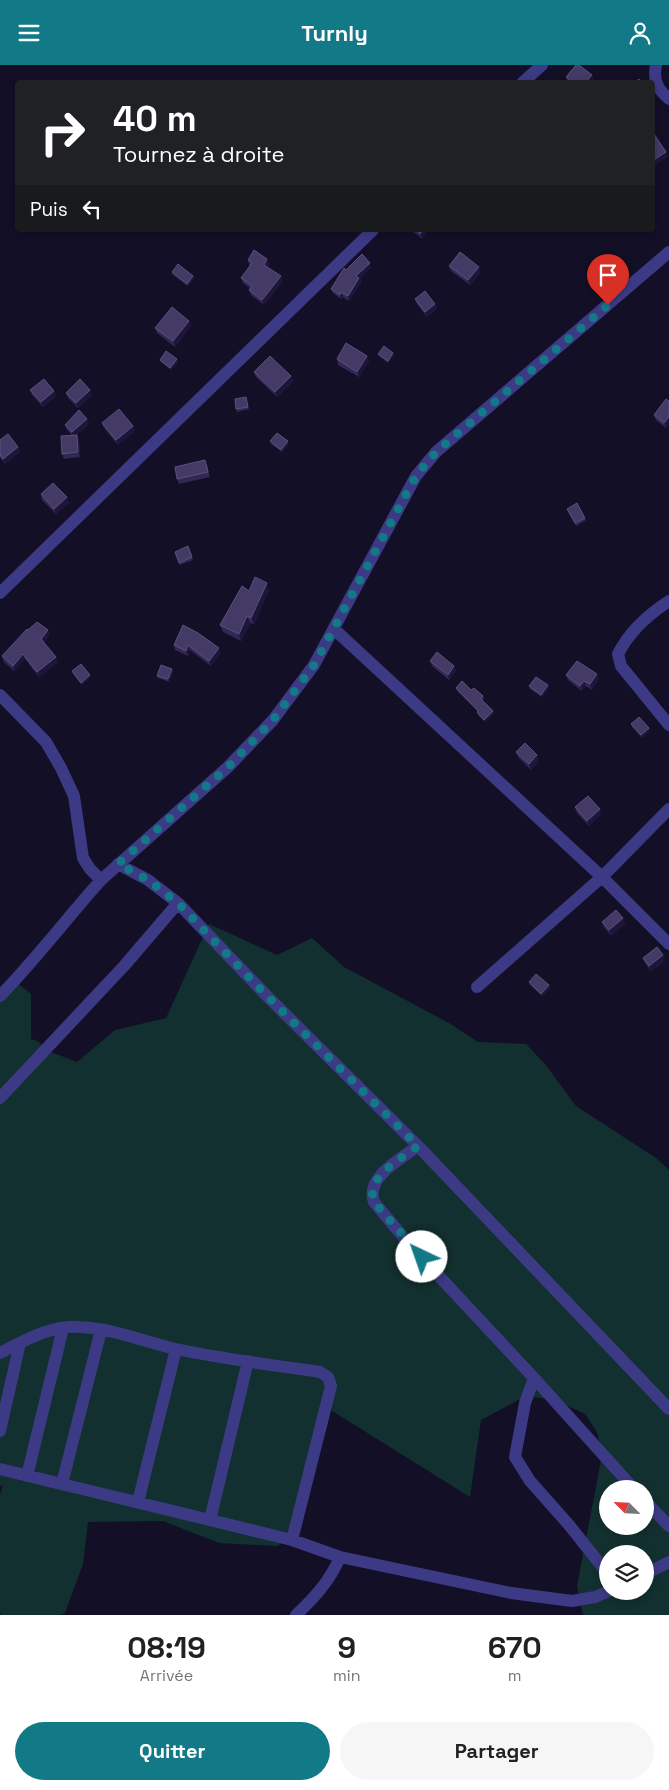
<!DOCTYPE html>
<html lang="fr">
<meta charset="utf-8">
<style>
body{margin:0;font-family:"Space Grotesk",sans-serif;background:#f6f6f6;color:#202124;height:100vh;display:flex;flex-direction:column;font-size:19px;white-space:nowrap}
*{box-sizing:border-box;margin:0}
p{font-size:16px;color:#757577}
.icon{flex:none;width:28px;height:28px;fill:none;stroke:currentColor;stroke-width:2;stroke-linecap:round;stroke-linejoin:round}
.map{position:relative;height:1550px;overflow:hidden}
.drawer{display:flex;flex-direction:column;background:#fff;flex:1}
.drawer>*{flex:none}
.top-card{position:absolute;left:15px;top:15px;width:640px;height:152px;border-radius:5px;box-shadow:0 2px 8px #0003;background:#202124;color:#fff;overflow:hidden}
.needle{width:32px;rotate:294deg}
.fabs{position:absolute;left:599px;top:1415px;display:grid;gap:10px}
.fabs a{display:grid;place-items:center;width:55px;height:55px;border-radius:50%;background:#fff;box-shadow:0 2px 8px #0003;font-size:25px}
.pin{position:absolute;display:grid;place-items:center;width:42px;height:42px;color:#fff;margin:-51px -21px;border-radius:50% 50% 50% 0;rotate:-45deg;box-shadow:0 0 5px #0007}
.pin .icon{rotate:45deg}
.me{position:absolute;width:55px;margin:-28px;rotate:318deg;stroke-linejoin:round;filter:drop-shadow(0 0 4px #0008)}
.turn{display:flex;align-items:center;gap:18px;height:105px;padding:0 15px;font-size:22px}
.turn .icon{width:65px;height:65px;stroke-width:2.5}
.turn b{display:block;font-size:35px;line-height:42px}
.then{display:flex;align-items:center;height:48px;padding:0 15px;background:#0003;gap:10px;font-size:19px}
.eta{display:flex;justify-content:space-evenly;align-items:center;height:85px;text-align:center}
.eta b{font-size:30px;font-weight:800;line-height:35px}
.button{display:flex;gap:10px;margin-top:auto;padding:10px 15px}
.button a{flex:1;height:58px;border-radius:30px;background:#127987;color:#fff;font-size:20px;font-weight:800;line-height:58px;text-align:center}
.button a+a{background:#f6f6f6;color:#202124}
header{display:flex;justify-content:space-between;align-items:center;height:65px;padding:0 15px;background:#127987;color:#fff;font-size:22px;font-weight:800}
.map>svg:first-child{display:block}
.green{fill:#12302f;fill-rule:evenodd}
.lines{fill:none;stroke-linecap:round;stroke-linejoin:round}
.street{stroke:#3d3a85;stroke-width:12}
.wall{fill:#312854}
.shaded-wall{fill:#1d163a}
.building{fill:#433a66;stroke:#5a527e}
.route{stroke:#127987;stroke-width:9;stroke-dasharray:0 16.2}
</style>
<header><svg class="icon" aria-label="menu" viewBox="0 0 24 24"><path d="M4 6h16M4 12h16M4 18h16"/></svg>Turnly<svg class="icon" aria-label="person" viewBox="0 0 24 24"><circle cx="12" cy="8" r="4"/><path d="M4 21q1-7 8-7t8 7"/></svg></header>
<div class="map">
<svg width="669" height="1550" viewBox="0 0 669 1550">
<rect width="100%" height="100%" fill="#130f26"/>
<!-- green -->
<path class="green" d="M209,859L277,890L312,873L344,902L449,958L478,977L526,979L545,999L576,1041L656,1093L669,1105V1550H583L577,1521L602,1390L597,1367L585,1349L556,1335L526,1331L481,1355L470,1432L329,1344L302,1457L278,1481L219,1478L163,1456L88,1457L83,1499L65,1548L60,1550H2L0,1548V1429L3,1420L0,1421V934L16,917L31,929V974L37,976L51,987L77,997L115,965L166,953ZM608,1424H645V1461H608ZM608,1489H645V1526H608Z"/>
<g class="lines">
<!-- street -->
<path class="street" d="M656,0C653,15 657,24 669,34
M522,18L542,0
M0,528L373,165
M669,536C649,549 629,567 618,589L621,601L669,660
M334,564L602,812L669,879
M0,630L46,677L61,703L74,731L83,793L90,804L101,815C67,853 36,894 0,931
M118,799L148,815L178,838L265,929L418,1081L669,1344
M101,815L228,702L273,655L314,600L416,411L436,387L669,187
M477,922L602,812L669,744
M0,1033L124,901L178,838
M418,1081C401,1094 365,1112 374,1137L409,1179L534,1313L525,1338L515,1392L530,1416L569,1460L608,1509
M0,1288C24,1276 51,1260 79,1262C112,1263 144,1277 176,1284C223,1294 272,1300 320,1307L328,1312L331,1321L292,1475
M534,1313L634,1424
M0,1366L20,1278
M0,1404L292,1475L340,1492
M27,1411L63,1263
M62,1419L101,1265
M645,1436L669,1461
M138,1437L176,1284
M210,1455L248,1296
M645,1509L669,1497
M296,1550C314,1533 330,1516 340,1492L511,1528L572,1536L595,1532L609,1526"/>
</g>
<!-- wall -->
<path class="wall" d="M592,10L593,15L591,18H568L566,12Z
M411,165H428V166L422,174Z
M267,194L269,199L267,202L283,216L264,240L251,230L249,225L250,223L243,218L241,213L251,201L249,200L248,195Z
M449,201L481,207L470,220L451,206Z
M371,202L360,214L361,218L349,236L343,232L341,234L333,228L331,224L346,205Z
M172,207L193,211L194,213L188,221L173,210Z
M415,234L435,239L437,244L427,252L417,239Z
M189,256L191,261L175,282L157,268L155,263Z
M378,289L394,290L388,298L379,291Z
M367,291L369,296L359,312L338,300L337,294Z
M160,295L178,297L171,305L161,297Z
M254,307L291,311L293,316L277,332L256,312Z
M30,325L54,326L56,331L43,342L32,330Z
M90,325L92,330L78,343L68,333L66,328Z
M246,332L249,344L237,347L236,344Z
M666,334V363L656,355L654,350Z
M87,354L89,359L76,370L79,375L80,392L64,394L62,389L72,370L67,365L65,360Z
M102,358L133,361L135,366L118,380L104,363Z
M0,375L18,382L20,387L5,399L0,392Z
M270,376H288V379L282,387L271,379Z
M207,400L210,412L179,419L177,414Z
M41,429L67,432L69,438L56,449L42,435Z
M567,444L585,453L586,455L576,461Z
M188,481L193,495L180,500L175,487Z
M269,525L254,559L250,558L241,576L223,567L220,560L249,526Z
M183,560L220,588L211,601L190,585L188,591L175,585L174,580Z
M28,565H48L49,570L44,578L58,597L39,612L25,594L14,606L4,597L2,591Z
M430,596L454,601L456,606L449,615L432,601Z
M172,604L173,607L169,617L158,613L157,611Z
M72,606L91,612L82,620L73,609Z
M566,610L599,614L592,625L586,621L582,626L568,615Z
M548,620L549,623L542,632L530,624L529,621Z
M456,623L471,625L483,631L484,634L482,636L494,648L485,657L478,650L477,647L478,646L457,626Z
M631,659L649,663L650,665L642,673L632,662Z
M516,687L539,696L531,705L518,692Z
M575,742L601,749L589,761L577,748Z
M623,853L625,859L611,871L604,862L602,857Z
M663,890L665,896L651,906L645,898L643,893Z
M529,917L549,920L550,923L542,931L530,920Z"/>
<!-- shaded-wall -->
<path class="shaded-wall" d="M592,10L593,15L591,18H585Z
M666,87L668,92L652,102V96Z
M423,165H428V166L422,174L420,169Z
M267,194L269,199L266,204L264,200Z
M370,198L371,202L360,214L361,218L349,236L348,231L356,211Z
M479,202L481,207L470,220L468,215Z
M193,211L194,213L188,221L187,219Z
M281,211L283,216L264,240L262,235Z
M341,227L343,232L341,234L340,230Z
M435,239L437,244L427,252L425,247Z
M189,256L191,261L175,282L173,276Z
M393,288L394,290L388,298V296Z
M367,291L369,296L359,312L357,307Z
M177,294L178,297L171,305L170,303Z
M291,311L293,316L277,332L275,327Z
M90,325L92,330L78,343L76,338Z
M54,326L56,331L43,342L41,337Z
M669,352V360L666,363L664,358Z
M87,354L89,359L73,372L72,367Z
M133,361L135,366L118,380L116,375Z
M77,370L79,375L80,392L78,387Z
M288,376V379L282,387L281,385Z
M18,382L20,387L5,399L3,394Z
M67,432L69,438L56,449L54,444Z
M267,518L269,525L254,559L251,553Z
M247,551L250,558L241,576L239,569Z
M48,565L49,570L43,579L41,574Z
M188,580L190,585L188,591L186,586Z
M219,583L220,588L211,601L209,596Z
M23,589L25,594L14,606L13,601Z
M56,592L58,597L39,612L37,607Z
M454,601L456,606L449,615L448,610Z
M172,604L173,607L169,617L168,614Z
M597,609L599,614L592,625L590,619Z
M90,610L91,612L82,620L81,618Z
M584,616L586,621L582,626L580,621Z
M548,620L549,623L542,632L541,630Z
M493,646L494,648L485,657L484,655Z
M649,663L650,665L642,673L641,670Z
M537,690L539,696L531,705L529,699Z
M600,744L601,749L589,761L587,756Z
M623,853L625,859L611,871L609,865Z
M663,890L665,896L651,906L649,901Z
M549,920L550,923L542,931L541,929Z"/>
<!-- building -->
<path class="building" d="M576,0H579L592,10L585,18H573L566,12Z
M639,14L641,18H634Z
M654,69L666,87L652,96V70Z
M416,165H423L420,169Z
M254,185L267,194L264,200L281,211L262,235L249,225L252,221L241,213L252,198L248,195Z
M460,187L479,202L468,215L449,201Z
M362,189L370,198L356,211L359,213L348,231L341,227L340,230L331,224L344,203L346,205Z
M178,199L193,211L187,219L172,207Z
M425,226L435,239L425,247L415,234Z
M172,242L189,256L173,276L155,263Z
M346,278L367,291L357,307L337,294Z
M384,281L393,288L388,296L378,289Z
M166,286L177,294L170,303L160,295Z
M270,291L291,311L275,327L254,307Z
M44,314L54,326L41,337L30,325Z
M80,314L90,325L76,338L66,328Z
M246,332L248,342L236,344L235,334Z
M666,334L669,336V352L664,358L654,350Z
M119,344L133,361L116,375L102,358Z
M79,345L87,354L72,367L65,360Z
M277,368L288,376L281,385L270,376Z
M8,369L18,382L3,394L0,390V375Z
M77,370L78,387L62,389L61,371Z
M205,395L208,407L177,414L175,402Z
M53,418L67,432L54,444L41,429Z
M577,438L585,453L575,458L567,444Z
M188,481L192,492L179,498L175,487Z
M255,512L267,518L251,553L247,551L239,569L220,560L242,521L249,526Z
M37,557L48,565L41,574L56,592L37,607L23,589L13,601L2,591L27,564L28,565Z
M183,560L198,568L219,583L209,596L188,580L186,586L174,580Z
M437,587L454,601L448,610L430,596Z
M577,596L597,609L590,619L584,616L580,621L566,610Z
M81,599L90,610L81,618L72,606Z
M161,600L172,604L168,614L157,611Z
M536,612L548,620L541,630L529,621Z
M462,616L471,625L474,623L483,631L481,634L493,646L484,655L477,647L478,646L456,623Z
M639,652L649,663L641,670L631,659Z
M525,678L537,690L529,699L516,687Z
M588,731L600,744L587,756L575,742Z
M616,845L623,853L609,865L602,857Z
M657,882L663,890L649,901L643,893Z
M536,909L549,920L541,929L529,917Z"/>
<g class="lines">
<!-- route -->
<path class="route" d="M422,1192L374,1137C365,1112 401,1094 418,1081L265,929L178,838L148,815L118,799L228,702L273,655L314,600L416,411L436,387L608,240"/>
</g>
</svg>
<div class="fabs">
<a><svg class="needle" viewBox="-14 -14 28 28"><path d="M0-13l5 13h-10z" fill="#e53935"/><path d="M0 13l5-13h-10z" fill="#757577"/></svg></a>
<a><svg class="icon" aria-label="layers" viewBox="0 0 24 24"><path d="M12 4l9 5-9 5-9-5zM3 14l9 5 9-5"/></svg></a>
</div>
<div class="pin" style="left:608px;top:240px;background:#d93025"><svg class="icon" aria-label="arrive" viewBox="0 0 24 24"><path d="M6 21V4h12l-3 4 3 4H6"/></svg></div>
<svg class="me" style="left:422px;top:1192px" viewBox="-20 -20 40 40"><circle r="19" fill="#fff"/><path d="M0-13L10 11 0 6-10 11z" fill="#127987"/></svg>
<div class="top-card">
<div class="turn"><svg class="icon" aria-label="right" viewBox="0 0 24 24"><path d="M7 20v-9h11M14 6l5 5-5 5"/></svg><div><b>40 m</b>Tournez à droite</div></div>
<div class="then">Puis<svg class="icon" aria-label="left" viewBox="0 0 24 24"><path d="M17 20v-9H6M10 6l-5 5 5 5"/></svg></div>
</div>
</div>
<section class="drawer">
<div class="eta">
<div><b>08:19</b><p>Arrivée</p></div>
<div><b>9</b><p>min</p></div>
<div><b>670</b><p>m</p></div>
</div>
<div class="button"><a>Quitter</a><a>Partager</a></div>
</section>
